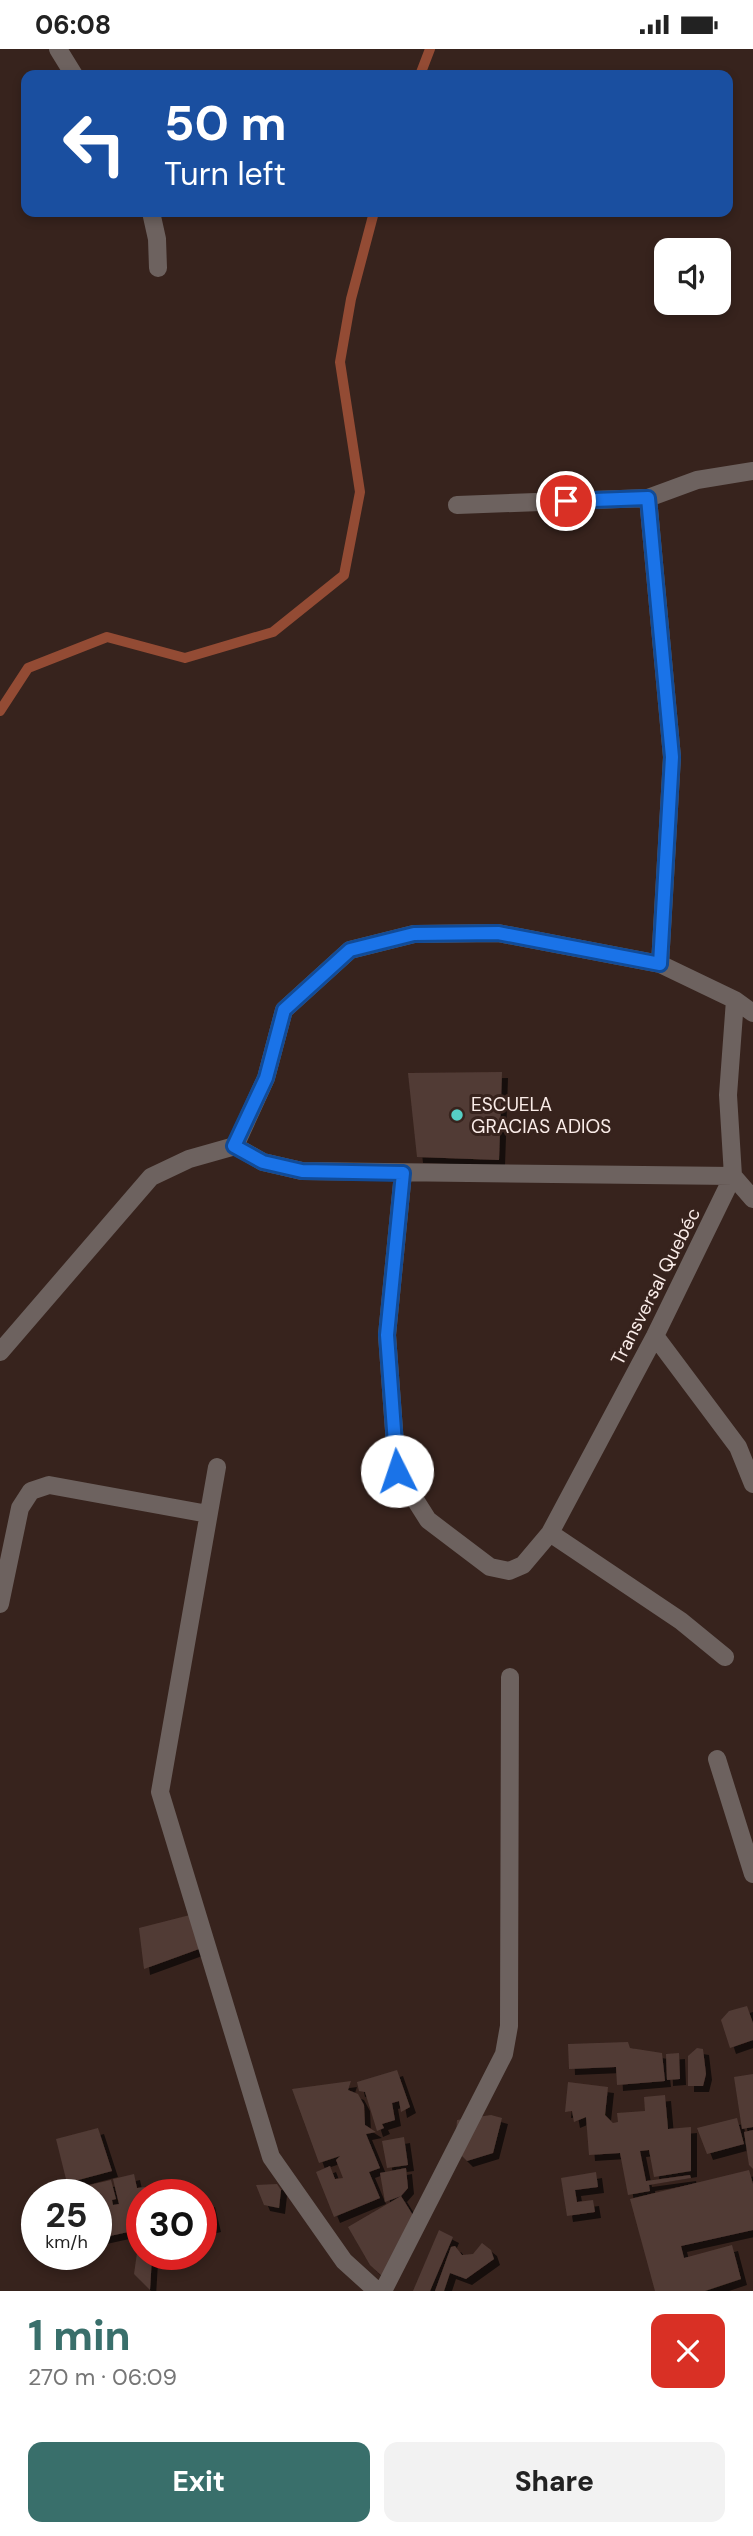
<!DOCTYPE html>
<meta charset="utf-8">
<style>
body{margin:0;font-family:"DM Sans",sans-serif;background:#f2f2f2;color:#222;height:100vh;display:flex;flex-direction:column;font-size:26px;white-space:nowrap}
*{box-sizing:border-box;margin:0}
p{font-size:23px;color:#767676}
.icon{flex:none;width:38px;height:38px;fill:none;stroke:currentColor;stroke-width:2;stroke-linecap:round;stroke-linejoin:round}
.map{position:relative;height:2242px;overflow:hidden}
.drawer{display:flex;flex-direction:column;background:#fff;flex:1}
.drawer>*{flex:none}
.guide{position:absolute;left:21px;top:21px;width:712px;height:147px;border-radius:14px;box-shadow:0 4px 10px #0003;background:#1a4fa0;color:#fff;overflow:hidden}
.tools{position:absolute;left:654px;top:189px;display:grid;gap:14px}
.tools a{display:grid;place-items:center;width:77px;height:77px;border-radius:14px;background:#fff;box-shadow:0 4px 10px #0003;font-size:35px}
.speed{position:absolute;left:21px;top:2130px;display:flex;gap:14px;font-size:35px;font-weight:700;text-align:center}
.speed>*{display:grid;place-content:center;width:91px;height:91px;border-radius:50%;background:#fff;box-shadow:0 4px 10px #0003;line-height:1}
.speed small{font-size:18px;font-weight:400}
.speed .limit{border:10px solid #d22;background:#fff;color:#111}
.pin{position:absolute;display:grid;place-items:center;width:60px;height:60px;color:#fff;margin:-30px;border:4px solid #fff;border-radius:50%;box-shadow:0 2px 7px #0007}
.me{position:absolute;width:77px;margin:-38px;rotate:356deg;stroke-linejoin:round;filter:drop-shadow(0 0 5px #0008)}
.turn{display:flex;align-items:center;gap:24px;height:147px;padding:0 28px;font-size:32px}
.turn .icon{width:91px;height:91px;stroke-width:2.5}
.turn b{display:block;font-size:49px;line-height:60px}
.round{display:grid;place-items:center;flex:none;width:74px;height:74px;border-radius:14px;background:#f2f2f2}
.head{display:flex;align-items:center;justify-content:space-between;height:119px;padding:0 28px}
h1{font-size:42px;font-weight:800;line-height:52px;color:#396f6b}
.cta{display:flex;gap:14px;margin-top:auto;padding:14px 28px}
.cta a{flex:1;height:80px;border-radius:14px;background:#396f6b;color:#fff;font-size:28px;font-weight:800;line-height:80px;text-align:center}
.cta a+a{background:#f2f2f2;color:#222}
.status{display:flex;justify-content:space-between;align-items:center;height:49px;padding:0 35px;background:#fff;direction:ltr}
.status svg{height:19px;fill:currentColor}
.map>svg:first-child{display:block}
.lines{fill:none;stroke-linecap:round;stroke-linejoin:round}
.stream{stroke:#934b34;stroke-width:10}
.building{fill:#513b35;filter:url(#shadow)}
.minor{stroke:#6d625f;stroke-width:18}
.route-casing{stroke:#114b97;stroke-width:18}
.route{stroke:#1a73e8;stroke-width:12}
.poi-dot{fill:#56cec4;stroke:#37231d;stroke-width:2.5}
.labels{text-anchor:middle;stroke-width:6;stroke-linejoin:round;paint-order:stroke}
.poi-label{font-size:19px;fill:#faece8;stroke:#37231d;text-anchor:start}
.street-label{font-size:19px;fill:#faece8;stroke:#37231d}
</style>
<div class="status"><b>06:08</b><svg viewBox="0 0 49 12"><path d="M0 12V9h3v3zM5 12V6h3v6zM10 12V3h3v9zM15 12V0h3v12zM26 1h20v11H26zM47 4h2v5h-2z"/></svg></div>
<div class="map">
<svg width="753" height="2242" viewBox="0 0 753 2242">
<defs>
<filter id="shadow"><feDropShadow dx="6" dy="6" stdDeviation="0" flood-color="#0009"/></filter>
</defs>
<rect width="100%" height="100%" fill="#37231d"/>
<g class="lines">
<!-- stream -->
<path class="stream" d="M420,26L430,0
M0,662L28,619L107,588L185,609L273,583L344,526L360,443L340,313L351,250L374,163"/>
</g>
<!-- building -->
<path class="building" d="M502,1023L499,1111L417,1108L408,1024Z
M190,1866L199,1900L144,1920L139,1879Z
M747,1957L753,1974V1991L730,1999L721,1971L729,1962Z
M628,1993L630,1999L662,2004L665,2032L617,2036L616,2018L569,2020L568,1995Z
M697,1999L703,2000L706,2025L703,2037H688V2007Z
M679,2004L680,2030L667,2031L666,2005Z
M397,2021L410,2058L401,2063L399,2052L392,2054L395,2071L382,2075L384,2079L377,2082L365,2043L359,2042L357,2033Z
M753,2025V2078L742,2080L734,2028Z
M351,2032L348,2041L358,2045L364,2056L365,2076L376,2083L366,2085L380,2119L369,2123L380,2149L334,2168L316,2123L330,2117L335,2130L343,2129L336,2111L340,2107L319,2114L292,2040Z
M568,2033L608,2038L605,2066L613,2074L618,2073L617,2064L645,2062L644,2048L665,2046L668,2080L691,2078V2122L654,2128L649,2101L640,2102L646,2132L690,2126L691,2129L649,2136L650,2142L628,2146L620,2104L589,2106L586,2068L574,2073L572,2062L565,2063Z
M491,2066L502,2069L493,2104L467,2112L455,2100L457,2071Z
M737,2069L744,2095L707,2105L697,2079Z
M98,2079L112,2122L67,2134L56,2090Z
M753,2081V2120L749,2116L744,2083Z
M404,2088L408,2116L387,2119L382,2092Z
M406,2119L408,2139L401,2147L385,2153L380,2124Z
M749,2121L753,2135V2181L681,2197L684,2209L732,2196L741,2230L705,2242H655L630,2150Z
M596,2123L598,2138L575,2141L577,2153L593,2151L595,2163L567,2167L561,2129Z
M134,2125L137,2139L145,2138L147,2146H142V2180L96,2190V2146H87L85,2137L111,2131L116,2150L112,2151L113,2156L119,2155L113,2130Z
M277,2135L281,2141L279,2159L264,2156L256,2136Z
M401,2147L416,2171L383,2228L370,2216L348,2178Z
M209,2152L215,2177L203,2180L201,2154Z
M439,2181L453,2188L430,2242H413Z
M140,2183L142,2205H152V2208L150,2241L134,2225Z
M482,2194L491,2201L494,2210L466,2230L450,2224L444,2242H435L451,2198L455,2197L462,2206L473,2205Z"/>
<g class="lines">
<!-- minor -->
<path class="minor" d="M58,0L74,26
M151,163L157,190L158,219
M648,449L672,708L660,915
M457,456L648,449L697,431L753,422
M235,1097L266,1029L284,961L350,901L414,885L498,884L660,915L735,951L753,964
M403,1124L387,1286L397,1422L428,1471L490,1518L509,1522L523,1516L550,1484L655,1287L733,1127L728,1046L735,951
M655,1287L738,1398L753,1435
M0,1303L151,1128L189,1110L235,1097L263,1113L302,1122L733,1127L753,1150
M217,1418L160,1743L271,2108L344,2212L377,2242
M550,1484L681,1572L725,1608
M0,1555L20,1459L31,1442L49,1436L208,1465
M717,1710L753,1825
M383,2242L504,2005L509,1977L510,1628"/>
</g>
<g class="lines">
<defs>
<path id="route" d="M397,1422L387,1286L403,1124L302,1122L263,1113L234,1097L266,1029L284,961L350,901L414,885L498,884L660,915L672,708L648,449L566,452"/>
</defs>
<!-- route casing -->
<use href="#route" class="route-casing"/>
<!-- route -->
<use href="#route" class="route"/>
</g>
<!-- markers -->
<circle class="poi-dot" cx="457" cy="1066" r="7"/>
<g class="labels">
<!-- poi labels -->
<g class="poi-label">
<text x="471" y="1062">ESCUELA<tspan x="471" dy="22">GRACIAS ADIOS</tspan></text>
</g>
<!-- street labels -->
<g class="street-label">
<text transform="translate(655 1237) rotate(-63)" y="7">Transversal Quebéc</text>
</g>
</g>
</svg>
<div class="tools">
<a><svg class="icon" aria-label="sound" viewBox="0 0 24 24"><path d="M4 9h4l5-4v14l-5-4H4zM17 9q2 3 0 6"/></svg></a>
</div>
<div class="speed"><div>25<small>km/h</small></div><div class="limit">30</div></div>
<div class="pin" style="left:566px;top:452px;background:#d93025"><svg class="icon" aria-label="arrive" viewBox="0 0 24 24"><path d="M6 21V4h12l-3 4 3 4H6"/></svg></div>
<svg class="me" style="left:397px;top:1422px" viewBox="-20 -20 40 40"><circle r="19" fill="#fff"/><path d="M0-13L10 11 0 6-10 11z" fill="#1a73e8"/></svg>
<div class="guide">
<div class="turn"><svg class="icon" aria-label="left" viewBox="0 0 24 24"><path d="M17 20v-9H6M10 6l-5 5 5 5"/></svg><div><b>50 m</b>Turn left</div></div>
</div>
</div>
<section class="drawer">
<div class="head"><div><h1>1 min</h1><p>270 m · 06:09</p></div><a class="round" style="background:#d93025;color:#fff"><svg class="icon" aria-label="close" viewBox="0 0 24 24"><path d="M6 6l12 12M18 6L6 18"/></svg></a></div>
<div class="cta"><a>Exit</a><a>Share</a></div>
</section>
